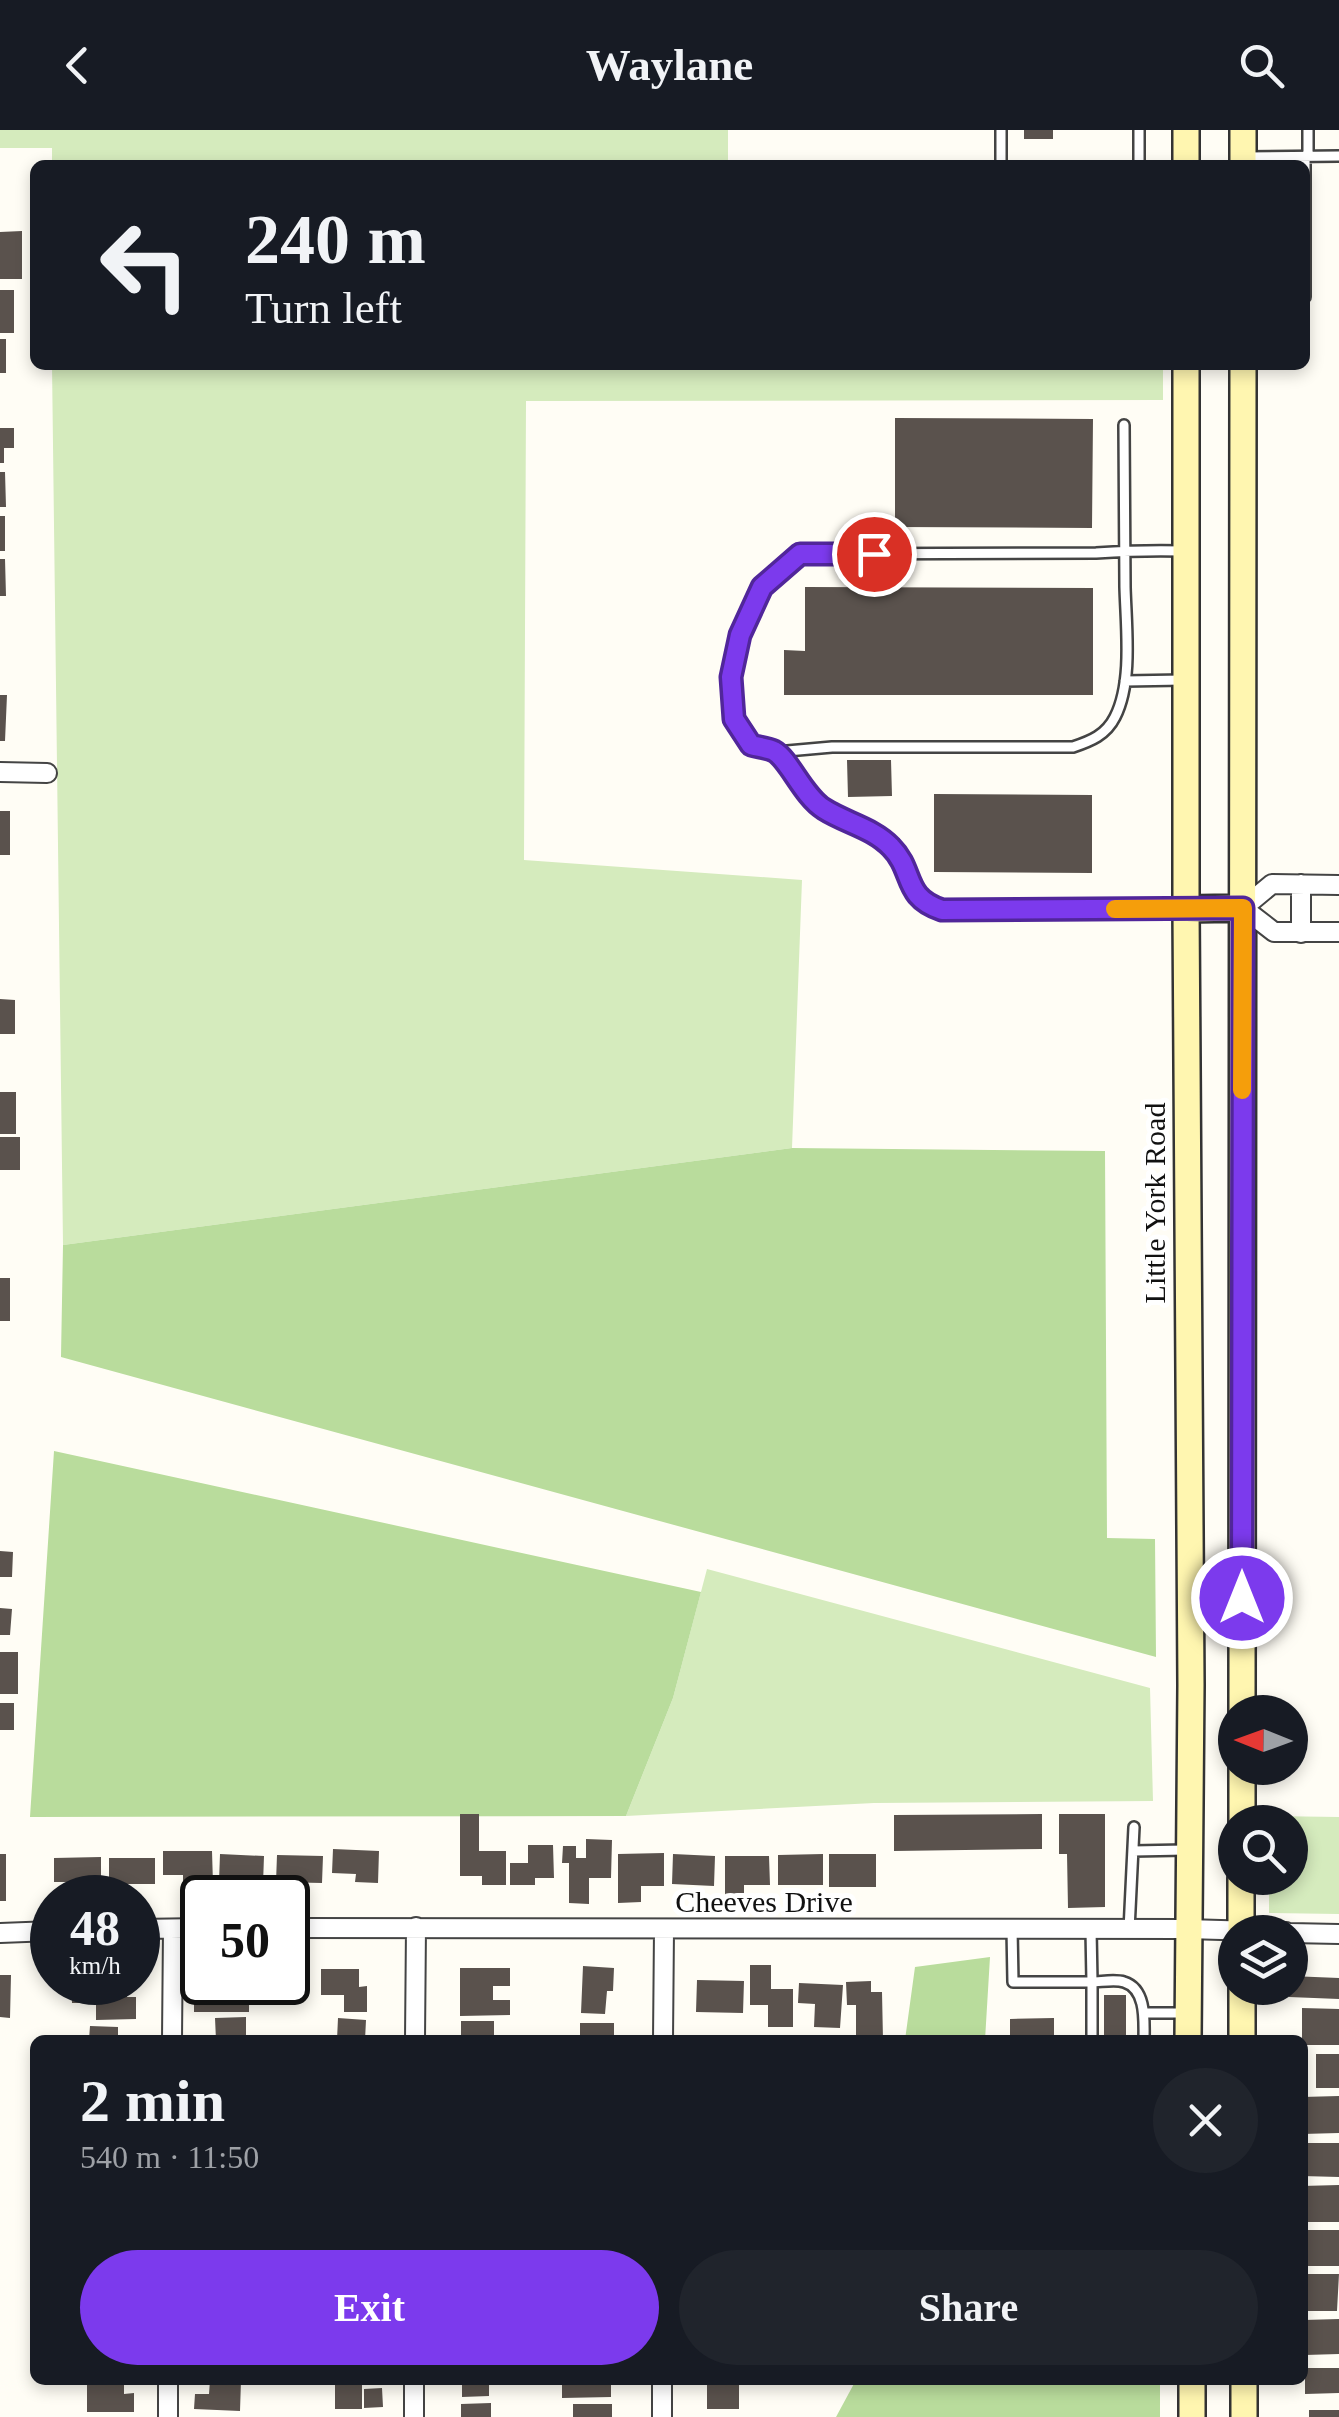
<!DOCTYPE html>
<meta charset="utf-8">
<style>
body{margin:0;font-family:Georgia,serif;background:#20242c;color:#f1f3f6;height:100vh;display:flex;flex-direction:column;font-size:38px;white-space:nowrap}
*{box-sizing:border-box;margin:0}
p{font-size:32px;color:#9ea1a6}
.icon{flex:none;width:55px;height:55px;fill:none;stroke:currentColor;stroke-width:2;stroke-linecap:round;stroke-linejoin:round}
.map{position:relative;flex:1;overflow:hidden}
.side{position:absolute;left:30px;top:1905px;width:1278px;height:350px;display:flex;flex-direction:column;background:#171b24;border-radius:15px;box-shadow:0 5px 15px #0003}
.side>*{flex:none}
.guide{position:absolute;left:30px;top:30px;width:1280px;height:210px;border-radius:15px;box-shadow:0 5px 15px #0003;background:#171b24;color:#f1f3f6;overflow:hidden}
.needle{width:65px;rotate:271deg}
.controls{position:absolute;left:1218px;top:1565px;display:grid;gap:20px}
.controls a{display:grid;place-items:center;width:90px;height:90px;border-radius:50%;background:#171b24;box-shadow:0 5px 15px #0003;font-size:50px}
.speed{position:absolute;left:30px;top:1745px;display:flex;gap:20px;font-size:50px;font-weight:700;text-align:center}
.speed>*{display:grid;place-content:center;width:130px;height:130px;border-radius:50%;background:#171b24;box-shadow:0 5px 15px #0003;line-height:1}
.speed small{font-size:25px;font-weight:400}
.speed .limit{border:5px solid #111;border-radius:15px;background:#fff;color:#111}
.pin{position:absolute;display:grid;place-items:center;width:85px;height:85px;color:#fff;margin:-42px;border:5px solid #fff;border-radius:50%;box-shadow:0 2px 10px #0007}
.me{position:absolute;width:110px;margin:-55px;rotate:0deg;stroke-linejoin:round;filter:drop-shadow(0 0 8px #0008)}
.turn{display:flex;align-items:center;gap:35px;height:210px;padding:0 50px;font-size:45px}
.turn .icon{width:130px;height:130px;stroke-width:2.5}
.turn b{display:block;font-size:70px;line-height:85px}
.round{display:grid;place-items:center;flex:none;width:105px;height:105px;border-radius:52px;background:#20242c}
.summary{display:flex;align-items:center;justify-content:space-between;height:170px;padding:0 50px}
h1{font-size:60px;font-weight:700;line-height:75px}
.cta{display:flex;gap:20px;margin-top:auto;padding:20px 50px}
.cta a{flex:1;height:115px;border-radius:60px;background:#7c3aed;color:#fff;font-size:40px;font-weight:700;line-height:115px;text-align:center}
.cta a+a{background:#20242c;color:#f1f3f6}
header{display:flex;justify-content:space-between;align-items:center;height:130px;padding:0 50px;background:#171b24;font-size:45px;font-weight:700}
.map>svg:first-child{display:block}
.green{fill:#d5ebbd}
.forest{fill:#b9dc9c}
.building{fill:#5a524d}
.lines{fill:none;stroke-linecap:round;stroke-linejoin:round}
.service-casing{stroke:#444;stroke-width:14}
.minor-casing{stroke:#444;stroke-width:22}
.secondary-casing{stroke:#333;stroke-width:30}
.service{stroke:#fff;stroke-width:9}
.minor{stroke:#fff;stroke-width:18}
.secondary{stroke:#fff6b0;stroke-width:25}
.route-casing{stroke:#51269a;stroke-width:25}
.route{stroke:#7c3aed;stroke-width:18}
.slow{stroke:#f59e0b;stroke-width:18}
.labels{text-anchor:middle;stroke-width:10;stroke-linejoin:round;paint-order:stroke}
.street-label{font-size:30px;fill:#111;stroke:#fff}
</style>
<header><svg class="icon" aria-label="back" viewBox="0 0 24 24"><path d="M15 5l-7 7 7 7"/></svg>Waylane<svg class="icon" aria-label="search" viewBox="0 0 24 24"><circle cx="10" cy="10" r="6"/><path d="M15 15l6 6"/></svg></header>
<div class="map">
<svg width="1339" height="2287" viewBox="0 0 1339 2287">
<rect width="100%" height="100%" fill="#fffdf5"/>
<!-- green -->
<path class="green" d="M0,0H728V35H52V18H0Z
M52,235H1163V270L526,271L524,730L802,750L792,1018L63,1115Z
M707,1439L1150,1558L1153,1671L874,1673L626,1686L673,1568Z
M1269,1686L1339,1687V1784L1269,1783V1748H1290V1692H1269Z"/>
<!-- forest -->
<path class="forest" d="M792,1018L1105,1021L1107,1408L1155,1409L1156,1527L61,1227L63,1115Z
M54,1321L701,1462L673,1568L626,1686L30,1687Z
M990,1827L985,1910H905L915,1837Z
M856,2250H1160V2287H836Z"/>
<!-- building -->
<path class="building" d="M1024,0H1053V9H1024Z
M22,101V149H0V102Z
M0,160H14V203H0Z
M0,209H6V243H0Z
M895,288L1093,289L1092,398L895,397Z
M0,298H14V318H4V333H0Z
M0,342H5L6,377H0Z
M0,386H5V421H0Z
M0,429H5L6,466H0Z
M805,457L1093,458V565H784V520L805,521Z
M0,565H7L5,611H0Z
M847,630H891L892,666L848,667Z
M934,664L1092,665V743L934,742Z
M0,681H10V725H0Z
M0,869L15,870V904H0Z
M0,962H16V1004H0Z
M0,1007H20V1040H0Z
M0,1148H10V1191H0Z
M0,1421L13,1422L12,1447H0Z
M0,1478L12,1479L10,1505H0Z
M0,1522H18V1564H0Z
M0,1573H14V1600H0Z
M460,1684H479V1721H506V1755H482V1746H460Z
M1042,1684V1719L894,1721V1685Z
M1059,1684H1105V1777L1068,1778L1067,1724H1059Z
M586,1709L612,1710L611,1748H589V1774L569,1773V1733H562L563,1716H576V1728H586Z
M528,1715H553L554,1748H535V1755H510V1733H528Z
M333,1719L379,1721L378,1753L355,1752L356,1744L332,1743Z
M163,1721H212L213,1754H183V1745H163Z
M664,1723V1756H641V1772L618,1773V1724Z
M0,1724H6V1771H0Z
M220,1724L264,1726L263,1754L219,1752Z
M673,1724L715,1726L714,1756L672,1754Z
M823,1724V1755H778V1725Z
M829,1724H876V1757H829Z
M277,1725L323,1726L322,1753L276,1752Z
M725,1726H769L770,1755H744V1774H725Z
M101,1727V1760H78V1752H54V1728Z
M109,1728H155V1754H109Z
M750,1835H771V1859H793V1897H768V1875H750Z
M583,1836L614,1838L613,1861H607L605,1884L581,1883Z
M460,1838H510V1856H493V1870H510V1885L460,1886Z
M321,1839H359V1857L367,1856V1882H344V1865H321Z
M0,1845H11L10,1888L0,1887Z
M1290,1846L1339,1848V1869L1289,1867Z
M697,1850L744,1851L743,1883L696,1882Z
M871,1851V1862H882L883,1910H856V1875H847L846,1852Z
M71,1852H108V1857H127V1867H136V1889L96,1890V1873H72Z
M222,1852H249V1882H194V1857H222Z
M799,1853L843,1855L840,1898L814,1897L815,1874L798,1873Z
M1104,1865H1126V1910H1104Z
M1302,1878L1339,1879V1915H1302Z
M246,1887V1910H216L215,1888Z
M338,1888L366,1890L365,1910H337Z
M1054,1888V1910H1010V1889Z
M461,1891H494V1910H461Z
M580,1893H614V1910H580Z
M90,1896L118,1897V1910H89Z
M1316,1924H1339V1958H1316Z
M1339,1966V2003L1302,2004V1967Z
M1302,2013H1339V2047L1302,2046Z
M1339,2055V2092H1303L1302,2056Z
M1303,2100H1339V2136H1303Z
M1302,2144H1339L1337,2181H1302Z
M1339,2189V2224L1305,2225L1304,2190Z
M1305,2238H1339V2263L1305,2264Z
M87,2250H124V2264L134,2263V2282H87Z
M210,2250H241L240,2281L194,2279L195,2264H209Z
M335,2250H362V2279H335Z
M462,2250H505V2254H489V2266L462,2267Z
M562,2250H611V2267L562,2268Z
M707,2250H739V2279H707Z
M382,2258L383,2277L364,2278V2259Z
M491,2273V2287H461V2274Z
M573,2274H612V2287H573Z
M1309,2280H1339V2287H1309Z"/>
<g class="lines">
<defs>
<path id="service" d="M1308,0V26
M1246,27L1339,26
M1001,35V0
M1139,35V0
M1305,167V26
M1124,295C1124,349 1125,403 1125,457C1126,496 1133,552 1115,587C1106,605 1091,611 1073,617H832L776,622L751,615L734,589L731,547L740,505L763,457L800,424L1096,423C1126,421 1154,420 1183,421
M1125,551L1183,550
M776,622C789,640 802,664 820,678C843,694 878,697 895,721C915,747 904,767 942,780L1183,779
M1133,1721L1185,1720
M1012,1799L1013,1852H1092L1091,1800
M1129,1800L1134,1697
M1144,1883H1187
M1092,1910V1852C1101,1852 1115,1849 1124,1852C1147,1859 1144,1892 1144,1910"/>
<path id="minor" d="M0,642L47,643
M1339,755L1272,754L1243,778L1274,802H1339
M1301,803V754
M288,1798L1187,1799L1286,1802
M138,1799L202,1798
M0,1803L52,1801
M1290,1803L1339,1804
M172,1910L173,1799
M415,1910L416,1797
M663,1910L664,1800
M168,2287V2250
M414,2287V2250
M662,2287V2250"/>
<path id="secondary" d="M1186,0V35
M1243,35V0
M1186,235V779L1191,1555L1188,1910
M1186,779L1243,778
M1242,1582L1243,235
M1242,1692V1638
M1241,1802V1748
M1242,1858V1910
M1192,2250V2287
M1244,2250V2287"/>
</defs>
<!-- service casing -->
<use href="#service" class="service-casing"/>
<!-- minor casing -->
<use href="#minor" class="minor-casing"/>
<!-- secondary casing -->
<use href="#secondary" class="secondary-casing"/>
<!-- service -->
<use href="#service" class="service"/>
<!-- minor -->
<use href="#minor" class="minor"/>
<!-- secondary -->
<use href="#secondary" class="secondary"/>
</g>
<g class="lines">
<defs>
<path id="route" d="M874,424H800L762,457L740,505L731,547L734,589L751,615C758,617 768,618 774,621C789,629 803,666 824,679C846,693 873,698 891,717C915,741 902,767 942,780L1243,778L1242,1468"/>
</defs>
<!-- route casing -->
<use href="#route" class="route-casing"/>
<!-- route -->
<use href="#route" class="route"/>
<!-- slow -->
<path class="slow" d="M1115,779L1243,778L1242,960"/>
</g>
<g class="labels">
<!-- street labels -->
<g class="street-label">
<text transform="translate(1155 1073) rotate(-90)" y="10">Little York Road</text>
<text x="764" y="1782">Cheeves Drive</text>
</g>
</g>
</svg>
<div class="controls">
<a><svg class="needle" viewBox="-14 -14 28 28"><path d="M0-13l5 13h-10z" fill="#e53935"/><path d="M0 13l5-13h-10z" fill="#9ea1a6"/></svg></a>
<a><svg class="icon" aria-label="search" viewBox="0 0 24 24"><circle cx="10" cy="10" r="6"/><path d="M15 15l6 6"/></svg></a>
<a><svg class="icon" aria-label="layers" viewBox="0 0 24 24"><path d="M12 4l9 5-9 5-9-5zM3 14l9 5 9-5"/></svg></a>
</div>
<div class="speed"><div>48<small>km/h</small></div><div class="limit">50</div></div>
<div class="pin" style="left:874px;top:424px;background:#d93025"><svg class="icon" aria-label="arrive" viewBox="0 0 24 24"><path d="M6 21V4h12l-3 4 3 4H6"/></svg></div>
<svg class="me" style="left:1242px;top:1468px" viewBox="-20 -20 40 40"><circle r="17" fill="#7c3aed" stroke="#fff" stroke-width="3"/><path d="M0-11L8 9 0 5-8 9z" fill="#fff"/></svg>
<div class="guide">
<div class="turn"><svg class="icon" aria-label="left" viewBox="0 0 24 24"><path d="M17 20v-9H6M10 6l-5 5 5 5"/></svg><div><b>240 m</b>Turn left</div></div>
</div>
<section class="side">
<div class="summary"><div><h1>2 min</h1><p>540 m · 11:50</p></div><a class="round"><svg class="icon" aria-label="close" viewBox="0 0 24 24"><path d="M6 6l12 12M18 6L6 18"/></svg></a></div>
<div class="cta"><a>Exit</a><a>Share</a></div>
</section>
</div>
